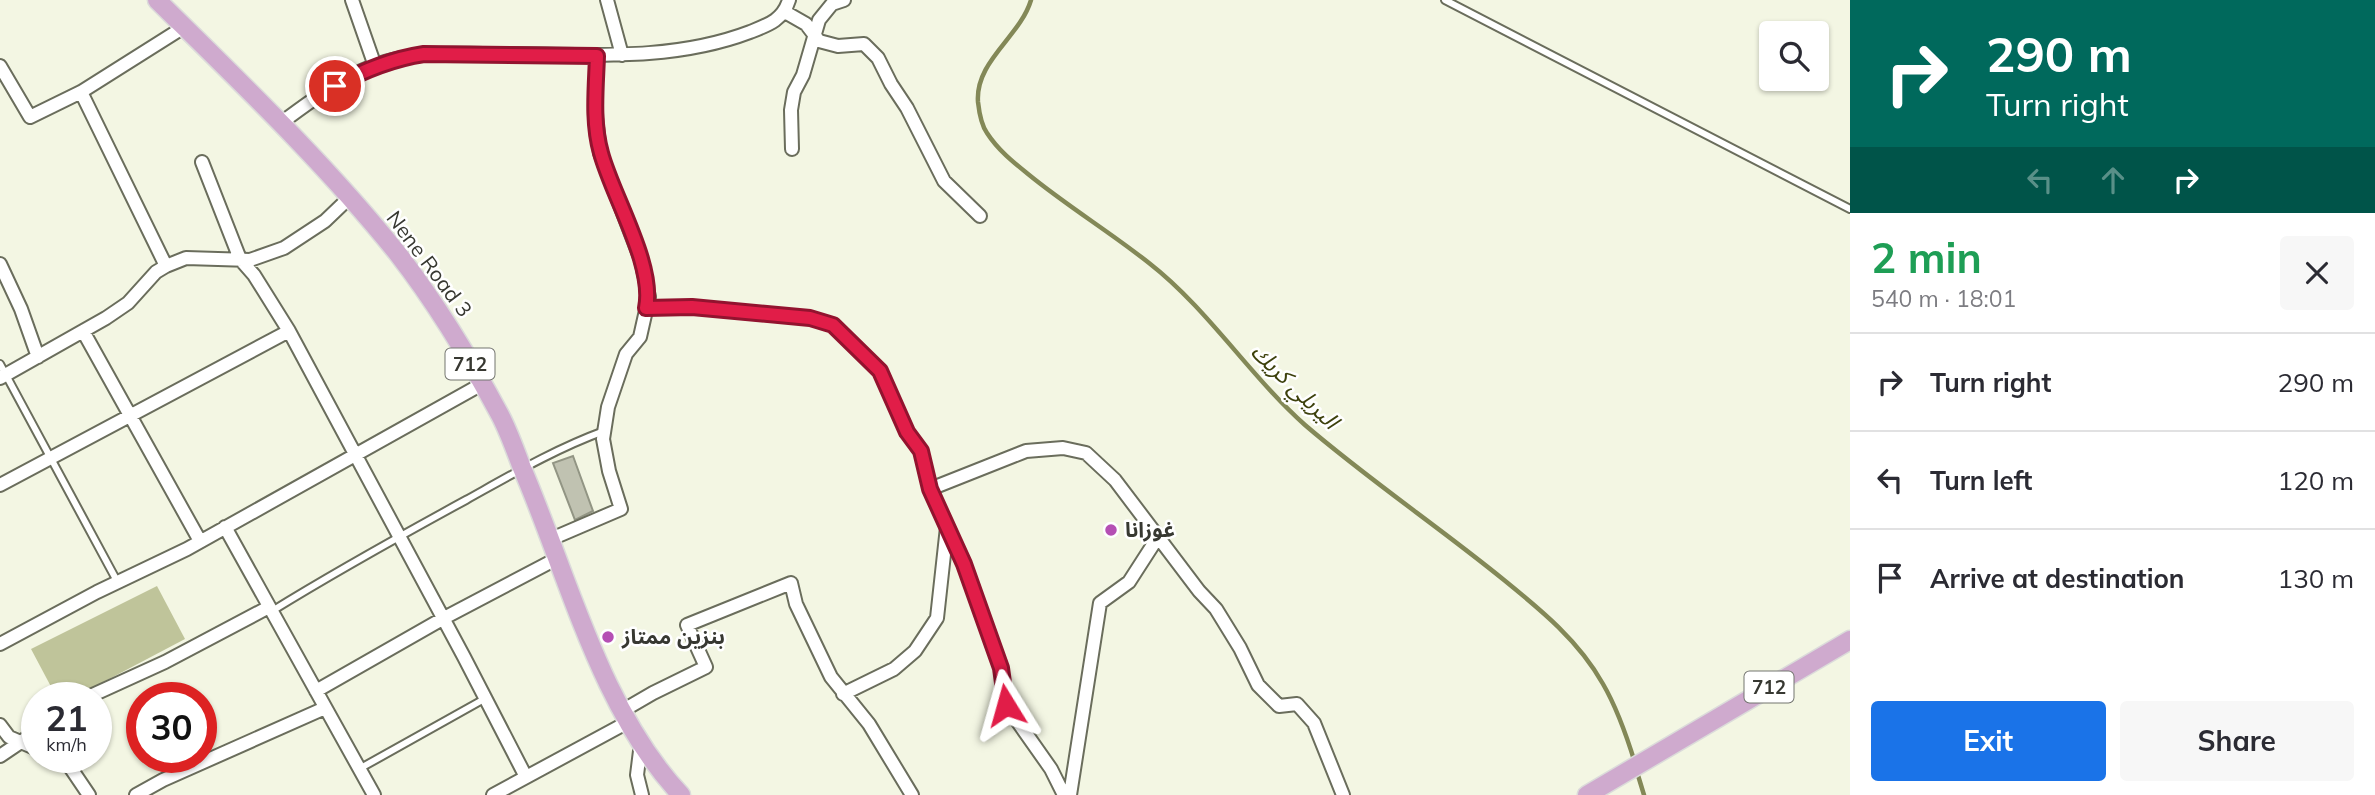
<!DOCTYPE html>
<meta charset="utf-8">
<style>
body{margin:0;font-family:Mulish,"Noto Sans Arabic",sans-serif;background:#f7f7f7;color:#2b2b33;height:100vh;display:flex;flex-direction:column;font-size:26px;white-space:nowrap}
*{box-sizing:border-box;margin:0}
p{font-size:23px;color:#7c7c81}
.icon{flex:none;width:38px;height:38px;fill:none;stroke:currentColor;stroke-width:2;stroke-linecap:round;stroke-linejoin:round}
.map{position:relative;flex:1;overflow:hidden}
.sheet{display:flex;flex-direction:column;background:#fff;width:525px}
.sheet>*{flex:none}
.top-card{background:#00695c;color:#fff;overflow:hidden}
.tools{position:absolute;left:1759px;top:21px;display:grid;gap:14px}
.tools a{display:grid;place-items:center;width:70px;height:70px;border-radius:7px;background:#fff;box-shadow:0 2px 5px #0004;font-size:35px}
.speed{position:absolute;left:21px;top:682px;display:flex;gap:14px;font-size:35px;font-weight:700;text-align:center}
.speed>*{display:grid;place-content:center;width:91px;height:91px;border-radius:50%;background:#fff;box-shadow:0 2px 5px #0004;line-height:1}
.speed small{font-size:18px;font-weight:400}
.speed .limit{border:10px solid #d22;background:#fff;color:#111}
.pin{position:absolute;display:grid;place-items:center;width:60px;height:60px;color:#fff;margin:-30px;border:4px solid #fff;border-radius:50%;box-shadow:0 2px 7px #0007}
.me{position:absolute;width:77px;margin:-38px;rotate:352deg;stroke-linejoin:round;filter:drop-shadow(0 0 5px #0008)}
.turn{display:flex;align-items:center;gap:24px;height:147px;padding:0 21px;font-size:32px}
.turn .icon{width:91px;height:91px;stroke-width:2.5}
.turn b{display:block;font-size:49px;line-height:60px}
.lanes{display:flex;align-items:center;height:66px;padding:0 21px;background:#0003;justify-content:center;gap:35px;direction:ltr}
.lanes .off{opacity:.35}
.round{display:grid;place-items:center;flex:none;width:74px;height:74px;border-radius:7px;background:#f7f7f7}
.overview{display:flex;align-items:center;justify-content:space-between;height:119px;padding:0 21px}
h1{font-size:42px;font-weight:700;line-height:52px;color:#1e9e55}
.button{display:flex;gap:14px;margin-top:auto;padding:14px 21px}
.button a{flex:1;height:80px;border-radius:7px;background:#1a73e8;color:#fff;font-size:28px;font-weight:700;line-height:80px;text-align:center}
.button a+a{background:#f7f7f7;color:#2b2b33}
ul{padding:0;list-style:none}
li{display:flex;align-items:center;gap:21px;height:98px;padding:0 21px;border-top:2px solid #e1e1e2}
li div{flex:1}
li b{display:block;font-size:26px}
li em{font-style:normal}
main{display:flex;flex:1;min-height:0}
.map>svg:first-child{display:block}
.green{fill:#bfc49a}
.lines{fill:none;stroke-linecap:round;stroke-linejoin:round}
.stream{stroke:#838857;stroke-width:4.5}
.building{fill:#c0c2b1;stroke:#929584;stroke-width:2}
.service-casing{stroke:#6a6d5c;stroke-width:10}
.minor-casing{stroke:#6a6d5c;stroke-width:16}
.primary-casing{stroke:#dbdbda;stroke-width:21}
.service{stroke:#fff;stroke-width:6}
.minor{stroke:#fff;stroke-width:12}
.primary{stroke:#cfaace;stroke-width:18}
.route-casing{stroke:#92132f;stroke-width:18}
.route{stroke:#e11d48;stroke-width:12}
.poi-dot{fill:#b54fb4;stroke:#fff;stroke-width:2.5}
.labels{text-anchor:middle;stroke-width:5;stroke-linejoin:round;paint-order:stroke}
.shield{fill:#fff;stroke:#73746f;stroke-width:2}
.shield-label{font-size:19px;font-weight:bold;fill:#373831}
.street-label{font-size:21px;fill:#373831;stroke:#fff}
.poi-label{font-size:21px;font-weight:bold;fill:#373831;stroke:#fff;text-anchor:start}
.water-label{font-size:23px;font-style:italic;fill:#3d410c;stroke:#fff}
</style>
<main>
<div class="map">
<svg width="1850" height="795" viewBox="0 0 1850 795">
<rect width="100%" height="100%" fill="#f3f6e3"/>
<!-- green -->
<path class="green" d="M157,586L185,639L73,698L56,696L31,649Z"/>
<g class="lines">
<!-- stream -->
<path class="stream" d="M1031,0C1020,37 975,61 978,102C979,111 982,126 987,133C998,150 1013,162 1028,174C1067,206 1110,232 1149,263C1208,309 1249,375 1305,425C1369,480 1439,527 1504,580C1541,610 1579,641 1603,684C1617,708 1627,737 1635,763
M1637,772L1644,795"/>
</g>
<!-- building -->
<path class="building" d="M573,456L593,511L575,520L553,463Z"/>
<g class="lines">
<defs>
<path id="service" d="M1445,0L1850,209
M0,364L117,581
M272,611C335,572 400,536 466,500C511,475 555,449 604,431
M359,769L486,698"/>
<path id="minor" d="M352,0L375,66
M607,0L622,55
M785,12L806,24L819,41L838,46L864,44L878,58L891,84L907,108L944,181L980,216
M0,66L30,117L81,92L184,27
M81,92L166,266
M281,123C317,96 357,66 402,58C430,52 458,54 487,54C575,53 666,64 750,32C768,25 783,20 789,0
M792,149L791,110L794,92L803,75L819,20L832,4L844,0
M202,162L240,259L254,275L289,331L464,657L526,777
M0,264L21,309L38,357
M646,308L692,307L776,315L810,318L833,325L880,371L907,432L921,451L930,489L1026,451L1063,448L1086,453L1115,480L1199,591L1216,609L1240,648L1258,685L1279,706L1297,704L1314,723L1343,795
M83,331L200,541
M0,378L106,318L128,303L156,272L166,266L186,258L250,260L284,248L325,221L349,198
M0,485L289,331
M225,527L374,795
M947,527L964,564L1001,668L1006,705L1051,769L1064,795
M551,539L621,509L609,471L603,439L608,407L626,354L640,337L649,297L641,260L600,153L595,109L597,56
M0,644L97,592L187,549L482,384
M316,691L444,618L558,558
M843,694L894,669L915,651L937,618L947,527L930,489
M86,698L165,662L269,607
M622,711L653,693L706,667L687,625L791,583L796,604L831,677L869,724L912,795
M0,725L9,737L37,749
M641,743L637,775L642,795
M0,756L37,731
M58,758L68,764L89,795
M136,795L163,780L325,708
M493,795L628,722
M1070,795L1100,603L1129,582L1158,537"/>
<path id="primary" d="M157,0C240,82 325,163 398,254C436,303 470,359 500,415C509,432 515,450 522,468C568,575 600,709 681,795
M1587,795L1850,640"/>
</defs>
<!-- service casing -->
<use href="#service" class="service-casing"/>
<!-- minor casing -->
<use href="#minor" class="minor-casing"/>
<!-- primary casing -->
<use href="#primary" class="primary-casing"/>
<!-- service -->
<use href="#service" class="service"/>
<!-- minor -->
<use href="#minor" class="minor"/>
<!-- primary -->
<use href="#primary" class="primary"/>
</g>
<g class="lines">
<defs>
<path id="route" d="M335,86C364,70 391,59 424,54L597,56C596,87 592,122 601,153C612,195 655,265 646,308L692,307L810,318L833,325L880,371L907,432L921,451L930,489L964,564L1001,668L1006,705"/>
</defs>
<!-- route casing -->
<use href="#route" class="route-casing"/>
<!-- route -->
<use href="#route" class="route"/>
</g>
<!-- markers -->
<g class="poi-dot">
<circle cx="1111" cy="530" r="7"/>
<circle cx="608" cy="637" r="7"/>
</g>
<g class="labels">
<!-- shield labels -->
<g class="shield">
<rect x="445.5" y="348.5" width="49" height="31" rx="5"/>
<rect x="1744.5" y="671.5" width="49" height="31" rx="5"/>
</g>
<g class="shield-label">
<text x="470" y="371">712</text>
<text x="1769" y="694">712</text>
</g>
<!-- street labels -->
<g class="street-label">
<text transform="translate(429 264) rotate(53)" y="7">Nene Road 3</text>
</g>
<!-- poi labels -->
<g class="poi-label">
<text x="1125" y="537">غوزانا</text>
<text x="622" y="644">بنزين ممتاز</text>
</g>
<!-- water labels -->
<g class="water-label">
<text transform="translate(1295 386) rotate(44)" y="8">اليريلي كريك</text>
</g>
</g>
</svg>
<div class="tools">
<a><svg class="icon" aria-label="search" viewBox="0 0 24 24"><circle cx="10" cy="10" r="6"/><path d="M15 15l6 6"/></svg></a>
</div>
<div class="speed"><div>21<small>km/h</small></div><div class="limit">30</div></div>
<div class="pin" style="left:335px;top:86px;background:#d93025"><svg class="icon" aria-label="arrive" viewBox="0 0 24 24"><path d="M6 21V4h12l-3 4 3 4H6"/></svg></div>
<svg class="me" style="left:1006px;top:705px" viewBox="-20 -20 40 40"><path d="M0-17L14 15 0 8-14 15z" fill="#e11d48" stroke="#fff" stroke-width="4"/></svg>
</div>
<section class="sheet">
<div class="top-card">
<div class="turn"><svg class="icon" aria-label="right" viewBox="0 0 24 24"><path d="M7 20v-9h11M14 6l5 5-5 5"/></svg><div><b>290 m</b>Turn right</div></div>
<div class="lanes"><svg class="icon off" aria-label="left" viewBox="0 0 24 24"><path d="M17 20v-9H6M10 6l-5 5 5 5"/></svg><svg class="icon off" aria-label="ahead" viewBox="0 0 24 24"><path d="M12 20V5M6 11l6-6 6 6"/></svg><svg class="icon" aria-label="right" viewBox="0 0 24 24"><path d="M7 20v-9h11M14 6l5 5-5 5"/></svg></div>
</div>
<div class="overview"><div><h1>2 min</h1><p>540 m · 18:01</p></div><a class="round"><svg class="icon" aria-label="close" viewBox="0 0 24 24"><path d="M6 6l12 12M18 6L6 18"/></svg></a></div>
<ul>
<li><svg class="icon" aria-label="right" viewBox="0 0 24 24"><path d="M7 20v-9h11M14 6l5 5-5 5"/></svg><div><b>Turn right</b></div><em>290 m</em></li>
<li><svg class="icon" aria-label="left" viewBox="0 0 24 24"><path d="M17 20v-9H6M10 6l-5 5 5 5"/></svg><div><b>Turn left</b></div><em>120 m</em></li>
<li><svg class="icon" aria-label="arrive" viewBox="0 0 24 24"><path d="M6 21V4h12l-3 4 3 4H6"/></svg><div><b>Arrive at destination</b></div><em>130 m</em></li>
</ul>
<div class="button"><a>Exit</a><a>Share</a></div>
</section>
</main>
